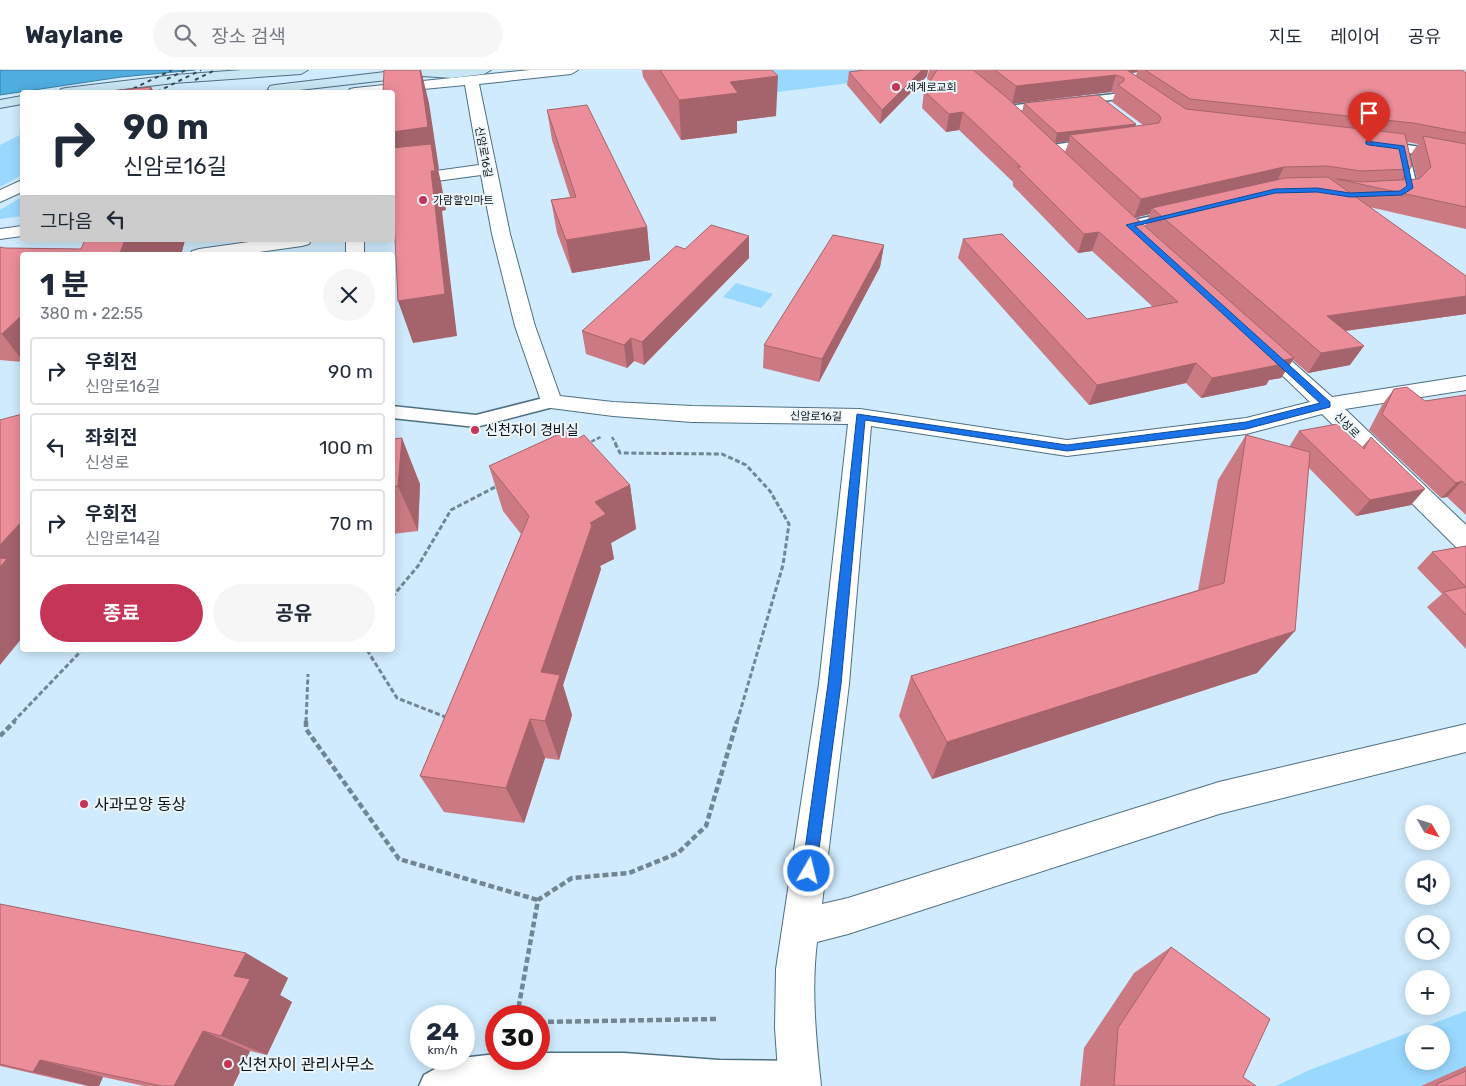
<!DOCTYPE html>
<html lang="ko">
<meta charset="utf-8">
<style>
body{margin:0;font-family:Rubik,"Noto Sans KR",sans-serif;background:#f6f6f7;color:#1f2937;height:100vh;display:flex;flex-direction:column;font-size:19px;white-space:nowrap}
*{box-sizing:border-box;margin:0}
p{font-size:16px;color:#747a83}
.icon{flex:none;width:28px;height:28px;fill:none;stroke:currentColor;stroke-width:2;stroke-linecap:round;stroke-linejoin:round}
.map{position:relative;flex:1;overflow:hidden}
.drawer{position:absolute;left:20px;top:182px;width:375px;height:400px;display:flex;flex-direction:column;background:#fff;border-radius:5px;box-shadow:0 2px 12px #0003}
.drawer>*{flex:none}
.hud{position:absolute;left:20px;top:20px;width:375px;height:152px;border-radius:5px;box-shadow:0 2px 12px #0003;background:#fff;color:#1f2937;overflow:hidden}
.needle{width:32px;rotate:129deg}
.controls{position:absolute;left:1405px;top:735px;display:grid;gap:10px}
.controls a{display:grid;place-items:center;width:45px;height:45px;border-radius:50%;background:#fff;box-shadow:0 2px 12px #0003;font-size:25px}
.speed{position:absolute;left:410px;top:935px;display:flex;gap:10px;font-size:25px;font-weight:700;text-align:center}
.speed>*{display:grid;place-content:center;width:65px;height:65px;border-radius:50%;background:#fff;box-shadow:0 2px 12px #0003;line-height:1}
.speed small{font-size:12px;font-weight:400}
.speed .limit{border:8px solid #d22;background:#fff;color:#111}
.pin{position:absolute;display:grid;place-items:center;width:42px;height:42px;color:#fff;margin:-51px -21px;border-radius:50% 50% 50% 0;rotate:-45deg;box-shadow:0 0 5px #0007}
.pin .icon{rotate:45deg}
.me{position:absolute;width:55px;margin:-28px;rotate:8deg;stroke-linejoin:round;filter:drop-shadow(0 0 4px #0008)}
.turn{display:flex;align-items:center;gap:18px;height:105px;padding:0 20px;font-size:22px}
.turn .icon{width:65px;height:65px;stroke-width:2.5}
.turn b{display:block;font-size:35px;line-height:42px}
.then{display:flex;align-items:center;height:48px;padding:0 20px;background:#0003;gap:10px;font-size:19px}
.round{display:grid;place-items:center;flex:none;width:52px;height:52px;border-radius:26px;background:#f6f6f7}
.head{display:flex;align-items:center;justify-content:space-between;height:85px;padding:0 20px}
h1{font-size:30px;font-weight:700;line-height:38px}
.primary-button{display:flex;gap:10px;margin-top:auto;padding:10px 20px}
.primary-button a{flex:1;height:58px;border-radius:30px;background:#c53557;color:#fff;font-size:20px;font-weight:700;line-height:58px;text-align:center}
.primary-button a+a{background:#f6f6f7;color:#1f2937}
ul{padding:0;list-style:none}
li{display:flex;align-items:center;gap:15px;height:68px;margin:0 10px 8px;padding:0 10px;border:2px solid #e0e1e3;border-radius:5px}
li div{flex:1}
li b{display:block;font-size:19px}
li em{font-style:normal}
header{display:flex;align-items:center;gap:30px;box-sizing:border-box;height:70px;padding:0 25px;background:#fff;border-bottom:1px solid #e0e1e3}
header strong{font-size:24px}
nav{display:flex;gap:28px;margin-inline-start:auto;font-size:18px}
.search{width:350px;height:45px;background:#f6f6f7;display:flex;align-items:center;gap:12px;box-sizing:border-box;padding:0 18px;border-radius:28px;color:#747a83;font-size:19px}
.map>svg:first-child{display:block}
.green{fill:#99d9ff;fill-rule:evenodd}
.water{fill:#50addf;stroke:#3a7fa4}
.lines{fill:none;stroke-linecap:round;stroke-linejoin:round}
.service-casing{stroke:#4e6f82;stroke-width:3}
.minor-casing{stroke:#4e6f82;stroke-width:2}
.secondary-casing{stroke:#4e6f82;stroke-width:2}
.path-far2{stroke:#718693;stroke-width:2.5;stroke-dasharray:4 2;stroke-linecap:butt}
.path-far1{stroke:#718693;stroke-width:3;stroke-dasharray:5 2.5;stroke-linecap:butt}
.path{stroke:#718693;stroke-width:4.5;stroke-dasharray:6 3;stroke-linecap:butt}
.service{fill:#fff;fill-rule:evenodd}
.minor{fill:#fff;fill-rule:evenodd}
.secondary{fill:#c9e6f5;fill-rule:evenodd}
.rail{stroke:#374852;stroke-width:2;stroke-dasharray:4 4;stroke-linecap:butt}
.wall{fill:#cb7a84;fill-rule:evenodd}
.shaded-wall{fill:#a5636c}
.building{fill:#ec8e9a;stroke:#a5636c}
.route{fill:#1a73e8;stroke:#114b97}
.poi-dot{fill:#c53557;stroke:#eef5f9;stroke-width:2}
.labels{text-anchor:middle;stroke-width:4;stroke-linejoin:round;paint-order:stroke}
.far-poi-label{font-size:11px;fill:#06131a;stroke:#eef5f9;text-anchor:start}
.far-street-label{font-size:11px;fill:#06131a;stroke:#eef5f9}
.poi-label{font-size:14px;fill:#06131a;stroke:#eef5f9;text-anchor:start}
.near-poi-label{font-size:16px;fill:#06131a;stroke:#eef5f9;text-anchor:start}
</style>
<header>
<strong>Waylane</strong>
<div class="search"><svg class="icon" aria-label="search" viewBox="0 0 24 24"><circle cx="10" cy="10" r="6"/><path d="M15 15l6 6"/></svg>장소 검색</div>
<nav><a>지도</a><a>레이어</a><a>공유</a></nav>
</header>
<div class="map">
<svg width="1466" height="1016" viewBox="0 0 1466 1016">
<rect width="100%" height="100%" fill="#cfebfd"/>
<!-- green -->
<path class="green" d="M760,0H891L898,7L778,22Z
M22,64V105L0,117V75Z
M22,127V146L0,149V140Z
M736,213L773,224L761,238L723,227Z
M1466,941V1016H1276L1307,1001ZM1414,964H1441V991H1414Z"/>
<!-- water -->
<path class="water" d="M0,0H195L121,7L0,25Z"/>
<g class="lines">
<defs>
<path id="service" d="M1141,21L1145,22L1147,24L1145,26L1007,42L1001,39L1007,36Z
M1096,69L1102,73L1100,76L1051,83L1045,79L1051,75Z
M1381,71L1466,84V92L1409,83L1417,116C1409,126 1398,130 1385,127L1383,124L1385,121L1398,119L1403,115L1397,81L1377,78L1375,75L1377,72Z
M1176,141L1181,142L1183,145L1181,148L1129,159L1122,155L1124,152Z
M551,326L557,328L560,332L557,336L476,357L392,348V336L476,345Z
M539,983H624L719,990L799,991L810,996L815,1007L811,1016H419L424,1005L453,989L496,984V989H539Z"/>
<path id="minor" d="M530,0H578L571,4L479,14L510,164L535,256L560,326L613,332L692,336L860,339L1067,370L1246,348L1310,332L1253,277L1249,273L1253,269L1260,267L1267,269L1332,327L1466,306V320L1345,339L1466,455V481L1457,478L1322,344L1246,364L1067,386L871,356L849,614L822,834L848,828L1219,712L1466,654V682L1219,744L848,864L817,872C811,920 816,968 821,1016H779L775,958L776,899L819,614L848,354L692,352L613,346L543,337L515,256L492,164L481,105L392,117V107L479,95L465,15L392,22H348L350,19L355,18Z
M22,110V122L0,132V120Z
M22,156V166L0,169V159Z
M264,170H311L309,174L302,176L238,185H190L192,181L199,179Z
M346,170H364V185H346Z"/>
<path id="secondary" d="M242,0H308L301,4L174,13L98,22H59L61,19L66,18L174,5Z
M402,0H491L484,4L452,8L422,6L282,22H272L268,19L270,16L275,15Z
M22,26V34L0,38V30Z"/>
</defs>
<!-- service casing -->
<use href="#service" class="service-casing"/>
<!-- minor casing -->
<use href="#minor" class="minor-casing"/>
<!-- secondary casing -->
<use href="#secondary" class="secondary-casing"/>
<!-- path-far2 -->
<path class="path-far2" d="M612,367L616,374
M586,374L601,367"/>
<!-- path-far1 -->
<path class="path-far1" d="M615,373L620,383L722,384L746,395L770,421L789,454L783,495L737,652
M586,374L589,373
M392,527L418,496L451,440L497,416
M367,580L397,628L448,648
M13,652L82,580
M306,652L308,604"/>
<!-- path -->
<path class="path" d="M306,651V659L399,789L538,830
M0,666L15,651
M517,946L538,830L572,808L629,803L678,783L706,756L737,651
M539,952L716,949"/>
<!-- service -->
<use href="#service" class="service"/>
<!-- minor -->
<use href="#minor" class="minor"/>
<!-- secondary -->
<use href="#secondary" class="secondary"/>
<!-- rail -->
<path class="rail" d="M167,9L186,0
M195,10L215,0
M126,22L172,0
M157,22L201,0"/>
</g>
<!-- wall -->
<path class="wall" d="M642,0H772L776,46L737,51V63L681,70L643,7Z
M864,0H928L927,6L880,54L847,15L849,2Z
M929,0H1462L1466,3V159L1369,137L1466,244L1346,261L1350,295L1308,303L1293,290L1281,308L1269,310L1266,315L1201,328L1186,313L1089,335L958,188L963,169L1087,249L1153,237L1092,181L1078,183L1013,116V112L959,60L946,62L922,38L924,21L930,11L927,9ZM1137,2L1136,6L1132,3ZM1111,22L1115,24L1112,32L1143,55L1135,57L1136,54L1024,33L1022,42L1013,33ZM1069,71L1065,82L1055,73ZM1407,72L1418,74L1411,84L1417,109L1404,110L1412,96ZM1150,144L1145,156L1136,147Z
M547,40L647,157L650,190L572,203L557,163L551,130L570,127L552,70Z
M85,170H185L181,185H22V292L0,290V177L5,178L81,179Z
M884,175L880,197L819,312L763,298L764,275Z
M685,179L749,188L644,295L634,291L627,298L586,284L582,261Z
M1394,319L1425,331L1466,325V445L1447,427L1441,428L1369,360L1382,335Z
M1299,361L1362,377L1371,367L1411,435L1356,446L1308,397L1257,603L932,709L899,646L911,606L1198,520L1218,410L1246,365L1289,377Z
M579,368L630,415L636,459L611,473L614,489L600,496L601,499L563,615L572,645L559,690L545,688L524,753L444,742L420,706L521,464L503,441L489,396Z
M392,369L420,414L418,461L392,464Z
M1466,476V579L1427,537L1442,524L1417,498L1432,482Z
M0,834L246,883L288,908L280,925L292,932L267,985L250,981L233,1016H144L103,1007L99,1016H88L0,996Z
M1171,877L1243,1007L1256,1016H1080L1084,978L1134,903Z
M1466,996V1016H1421Z"/>
<!-- shaded-wall -->
<path class="shaded-wall" d="M420,0H421L429,33L439,99H438L441,112L446,140L442,141L457,266L413,273L398,231L392,86V62Z
M922,0H928L927,6L880,54L882,40Z
M1117,0H1138L1137,2L1119,6L1116,5L1111,22L1012,34L1016,16Z
M778,6L776,46L737,51V63L681,70L679,30L730,12Z
M151,17L154,22H149Z
M963,42L959,60L946,62L949,44Z
M1136,54L1132,64L1070,65L1069,71L1055,73L1057,63Z
M1412,96L1401,114L1397,117L1409,99Z
M1284,97L1275,115L1152,138L1150,144L1134,148L1141,129Z
M647,157L650,190L572,203L566,170Z
M1099,162L1092,181L1078,183L1084,164Z
M749,166V188L644,295L642,272Z
M125,170H185L181,185H119Z
M884,175L880,197L819,312L822,289Z
M1466,226V244L1314,265L1327,246Z
M22,245V290L2,264Z
M631,268L634,291L627,298L624,275Z
M1364,276L1350,295L1308,303L1321,283Z
M1294,288L1281,308L1269,310L1266,315L1201,328L1212,308L1275,292Z
M1196,293L1186,313L1089,335L1097,315Z
M402,368L420,414L418,461L398,416Z
M1462,411L1447,427L1441,428L1456,413Z
M630,415L636,459L611,473L614,489L600,496L601,499L563,615L572,645L559,690L545,651L541,602L590,453L595,432Z
M1425,419L1411,435L1356,446L1370,430Z
M22,451V568L0,595V475Z
M1295,561L1257,603L932,709L947,672Z
M530,649L545,688L524,753L506,718Z
M246,883L288,908L280,925L292,932L267,985L221,966L234,906Z
M203,961L250,981L233,1016H174Z
M40,990L103,1007L99,1016H89L33,1002Z"/>
<!-- building -->
<path class="building" d="M384,0H420L428,57L392,62V22H383Z
M660,0H772L778,6L730,12L738,23L679,30Z
M864,0H922L882,40L849,2Z
M937,0H973L1005,26L1129,142L1294,288L1275,292L1278,295L1212,308L1196,293L1097,315L963,169L1002,164L1087,249L1178,232L1099,162L1084,164L1017,97H1021L963,42L949,44L924,21Z
M995,0H1127L1186,39L1405,64L1412,96L1409,99L1361,101L1327,96L1284,97L1141,129L1070,65L1159,53L1161,48L1159,45L1118,15L1124,11V8L1116,5L1016,16Z
M1145,0H1462L1466,3V63L1413,53L1190,29Z
M151,17L149,22H112V21Z
M1098,25L1136,54L1057,63L1024,33Z
M587,35L647,157L566,170L551,130L576,127L547,40Z
M1423,66L1466,74V137L1337,109L1361,112L1419,109L1431,97Z
M431,74L435,101H431L445,224L398,231L392,106V78Z
M1328,107L1466,206V226L1327,246L1364,276L1321,283L1152,138L1285,108Z
M711,155L749,166L642,272L631,268L624,275L582,261L676,176L685,179Z
M833,165L884,175L822,289L764,275Z
M85,170H125L119,185H22V245L2,264L0,263V177L5,178L81,179Z
M1407,317L1425,331L1466,325V415L1462,411L1456,413L1382,344L1394,319Z
M22,344V451L0,475V350Z
M1337,354L1364,379L1371,367L1425,419L1370,430L1299,361Z
M570,359L579,368L584,365L630,415L595,432L606,444L590,453L592,455L541,602L560,605L545,651L530,649L506,718L420,706L529,446L489,396Z
M1246,365L1310,382L1295,561L947,672L911,606L1224,513Z
M402,368L398,416L392,417V369Z
M1466,476V517L1432,482Z
M0,488L7,489L0,497Z
M1466,517V545L1444,522Z
M0,834L246,883L234,906L250,909L221,966L203,961L174,1016H162L40,990L33,1002L0,994Z
M1171,877L1270,949L1243,1007L1256,1016H1114L1118,958Z
M1466,1001V1016H1436L1437,1014Z"/>
<!-- route -->
<path class="route" d="M1366,71L1404,76L1413,118L1402,125L1350,127L1317,122L1275,123L1135,156L1330,332V337L1246,359L1067,381L865,350L841,614L816,801L814,806L809,808L804,806L802,801L828,614L857,344L1067,375L1246,352L1320,333L1126,155L1275,119L1317,118L1350,123L1400,121L1407,116L1399,79L1369,75L1366,74Z"/>
<!-- markers -->
<g class="poi-dot">
<circle cx="896" cy="17" r="5"/>
<circle cx="423" cy="130" r="5"/>
<circle cx="475" cy="360" r="5"/>
<circle cx="84" cy="734" r="5"/>
<circle cx="228" cy="994" r="5"/>
</g>
<g class="labels">
<!-- far-poi labels -->
<g class="far-poi-label">
<text x="906" y="21">세계로교회</text>
<text x="433" y="134">가람할인마트</text>
</g>
<!-- far-street labels -->
<g class="far-street-label">
<text transform="translate(484 82) rotate(79)" y="4">신암로16길</text>
<text transform="translate(816 346) rotate(1)" y="4">신암로16길</text>
<text transform="translate(1347 355) rotate(45)" y="4">신성로</text>
</g>
<!-- poi labels -->
<g class="poi-label">
<text x="485" y="365">신천자이 경비실</text>
</g>
<!-- near-poi labels -->
<g class="near-poi-label">
<text x="94" y="740">사과모양 동상</text>
<text x="238" y="1000">신천자이 관리사무소</text>
</g>
</g>
</svg>
<div class="controls">
<a><svg class="needle" viewBox="-14 -14 28 28"><path d="M0-13l5 13h-10z" fill="#e53935"/><path d="M0 13l5-13h-10z" fill="#747a83"/></svg></a>
<a><svg class="icon" aria-label="sound" viewBox="0 0 24 24"><path d="M4 9h4l5-4v14l-5-4H4zM17 9q2 3 0 6"/></svg></a>
<a><svg class="icon" aria-label="search" viewBox="0 0 24 24"><circle cx="10" cy="10" r="6"/><path d="M15 15l6 6"/></svg></a>
<a>+</a>
<a>−</a>
</div>
<div class="speed"><div>24<small>km/h</small></div><div class="limit">30</div></div>
<div class="pin" style="left:1369px;top:73px;background:#d93025"><svg class="icon" aria-label="arrive" viewBox="0 0 24 24"><path d="M6 21V4h12l-3 4 3 4H6"/></svg></div>
<svg class="me" style="left:809px;top:801px" viewBox="-20 -20 40 40"><circle r="17" fill="#1a73e8" stroke="#fff" stroke-width="3"/><path d="M0-11L8 9 0 5-8 9z" fill="#fff"/></svg>
<div class="hud">
<div class="turn"><svg class="icon" aria-label="right" viewBox="0 0 24 24"><path d="M7 20v-9h11M14 6l5 5-5 5"/></svg><div><b>90 m</b>신암로16길</div></div>
<div class="then">그다음<svg class="icon" aria-label="left" viewBox="0 0 24 24"><path d="M17 20v-9H6M10 6l-5 5 5 5"/></svg></div>
</div>
<section class="drawer">
<div class="head"><div><h1>1 분</h1><p>380 m · 22:55</p></div><a class="round"><svg class="icon" aria-label="close" viewBox="0 0 24 24"><path d="M6 6l12 12M18 6L6 18"/></svg></a></div>
<ul>
<li><svg class="icon" aria-label="right" viewBox="0 0 24 24"><path d="M7 20v-9h11M14 6l5 5-5 5"/></svg><div><b>우회전</b><p>신암로16길</p></div><em>90 m</em></li>
<li><svg class="icon" aria-label="left" viewBox="0 0 24 24"><path d="M17 20v-9H6M10 6l-5 5 5 5"/></svg><div><b>좌회전</b><p>신성로</p></div><em>100 m</em></li>
<li><svg class="icon" aria-label="right" viewBox="0 0 24 24"><path d="M7 20v-9h11M14 6l5 5-5 5"/></svg><div><b>우회전</b><p>신암로14길</p></div><em>70 m</em></li>
</ul>
<div class="primary-button"><a>종료</a><a>공유</a></div>
</section>
</div>
